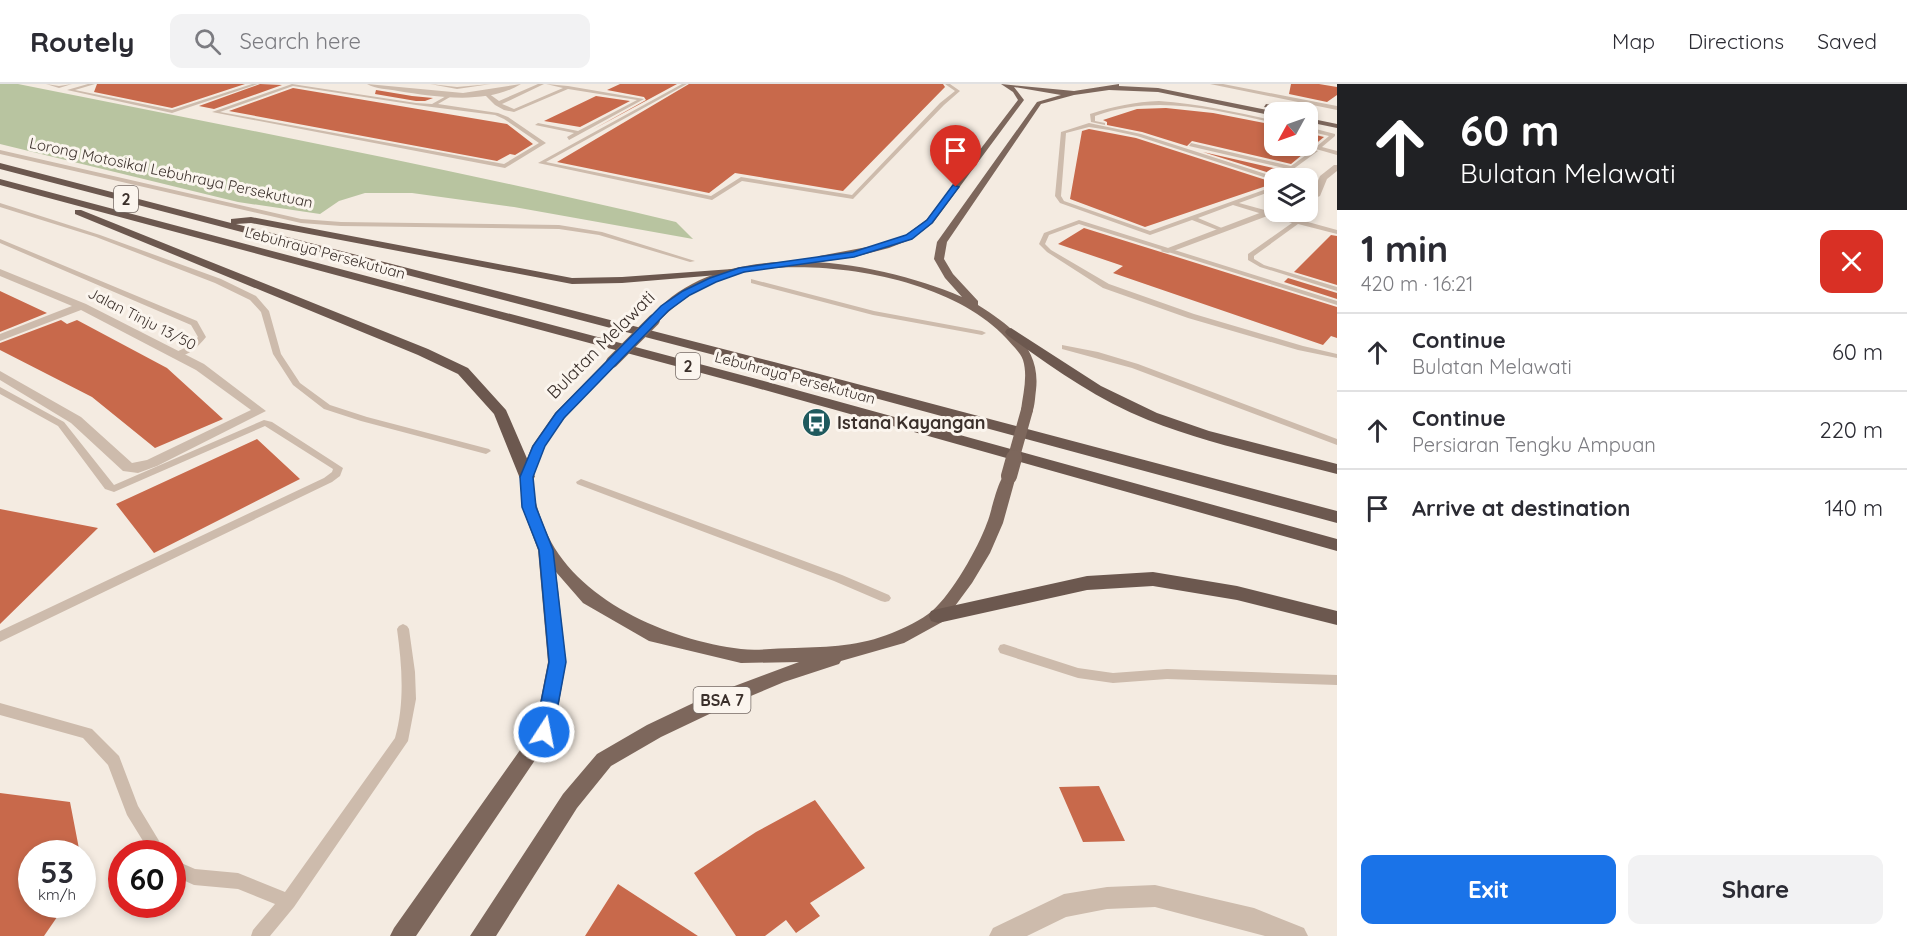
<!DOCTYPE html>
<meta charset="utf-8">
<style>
body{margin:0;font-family:Quicksand,sans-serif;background:#f2f2f3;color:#2b2b33;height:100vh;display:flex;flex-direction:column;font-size:22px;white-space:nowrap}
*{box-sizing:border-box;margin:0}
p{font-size:20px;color:#7c7c81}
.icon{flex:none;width:33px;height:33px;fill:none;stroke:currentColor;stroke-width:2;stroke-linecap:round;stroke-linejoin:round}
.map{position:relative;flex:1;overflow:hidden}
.side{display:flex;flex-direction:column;background:#fff;width:570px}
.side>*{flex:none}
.banner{background:#202124;color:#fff;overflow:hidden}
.needle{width:39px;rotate:230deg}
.tools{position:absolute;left:1264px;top:18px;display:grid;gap:12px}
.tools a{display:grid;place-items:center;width:54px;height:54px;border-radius:12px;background:#fff;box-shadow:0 3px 9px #0003;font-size:30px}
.speed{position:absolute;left:18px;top:756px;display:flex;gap:12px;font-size:30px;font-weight:700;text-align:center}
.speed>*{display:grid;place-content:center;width:78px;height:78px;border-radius:50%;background:#fff;box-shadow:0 3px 9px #0003;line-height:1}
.speed small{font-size:15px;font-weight:400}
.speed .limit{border:9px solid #d22;background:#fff;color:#111}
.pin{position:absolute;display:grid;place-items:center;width:51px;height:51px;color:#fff;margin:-62px -26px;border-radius:50% 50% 50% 0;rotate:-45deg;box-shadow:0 0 6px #0007}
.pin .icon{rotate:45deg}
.me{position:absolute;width:66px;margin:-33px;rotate:11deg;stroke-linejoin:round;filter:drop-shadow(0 0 4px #0008)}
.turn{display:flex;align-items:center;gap:21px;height:126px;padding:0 24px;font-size:27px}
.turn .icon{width:78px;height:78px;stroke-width:2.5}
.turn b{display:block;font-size:42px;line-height:51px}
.round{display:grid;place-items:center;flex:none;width:63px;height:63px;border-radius:12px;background:#f2f2f3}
.summary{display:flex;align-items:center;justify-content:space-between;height:102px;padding:0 24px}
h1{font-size:36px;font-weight:700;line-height:45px}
.button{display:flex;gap:12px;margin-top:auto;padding:12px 24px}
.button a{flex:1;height:69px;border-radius:12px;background:#1a73e8;color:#fff;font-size:24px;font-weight:700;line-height:69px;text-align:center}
.button a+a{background:#f2f2f3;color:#2b2b33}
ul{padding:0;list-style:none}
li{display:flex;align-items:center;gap:18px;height:78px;padding:0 24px;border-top:2px solid #e1e1e2}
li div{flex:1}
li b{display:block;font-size:22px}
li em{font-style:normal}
header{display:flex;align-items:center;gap:36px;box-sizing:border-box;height:84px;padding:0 30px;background:#fff;border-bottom:2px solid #e1e1e2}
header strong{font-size:28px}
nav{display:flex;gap:33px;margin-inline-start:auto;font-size:21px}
.search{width:420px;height:54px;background:#f2f2f3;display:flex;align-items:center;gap:15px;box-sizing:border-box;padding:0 21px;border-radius:12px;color:#7c7c81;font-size:22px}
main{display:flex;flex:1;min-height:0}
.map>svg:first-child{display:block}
.green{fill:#b8c4a0}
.building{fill:#c8694b}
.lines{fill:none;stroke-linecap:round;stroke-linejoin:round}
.service{fill:#cdbbac;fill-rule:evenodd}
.minor{fill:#cdbbac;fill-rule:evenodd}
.primary{fill:#7d675c;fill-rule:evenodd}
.trunk{fill:#6c584f;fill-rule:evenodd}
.primary-bridge-far1{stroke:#7d675c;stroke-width:12}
.primary-bridge{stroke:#7d675c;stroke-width:16}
.route{fill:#1a73e8;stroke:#114b97;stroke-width:1.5}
.labels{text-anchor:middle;stroke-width:6;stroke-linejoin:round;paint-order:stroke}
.far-street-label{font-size:15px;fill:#3b302b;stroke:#fbf5ee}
.shield{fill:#fbf5ee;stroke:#756b66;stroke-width:1.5}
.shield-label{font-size:16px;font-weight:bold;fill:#3b302b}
.street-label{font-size:18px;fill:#3b302b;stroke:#fbf5ee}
.poi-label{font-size:18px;font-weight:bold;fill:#3b302b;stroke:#fbf5ee;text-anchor:start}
</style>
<header>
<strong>Routely</strong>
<div class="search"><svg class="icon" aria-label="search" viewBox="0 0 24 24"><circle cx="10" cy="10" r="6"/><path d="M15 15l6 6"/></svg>Search here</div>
<nav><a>Map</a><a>Directions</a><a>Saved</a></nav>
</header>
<main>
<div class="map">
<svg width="1337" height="852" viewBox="0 0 1337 852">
<rect width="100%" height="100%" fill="#f4ebe1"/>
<!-- green -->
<path class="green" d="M0,0H18C238,44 457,86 676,138L693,155L514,123L412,109H365L339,117L320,130L238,118L0,60Z"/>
<!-- building -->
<path class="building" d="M97,0H245L172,24L94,8Z
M260,0L282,1L214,25L199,22Z
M620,0H677L592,46L646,16L644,13L607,6Z
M689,0H943L945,3L843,107L735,89L709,109L557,78Z
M1291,0H1319L1337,3V11L1327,18L1289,10Z
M293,4L507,40L533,60L515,71L510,70L497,77L229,27Z
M376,6L412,12L433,14L425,17H416L375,10Z
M596,12L630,17L580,43L544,37Z
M1166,24L1213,29L1275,41V62H1308V49L1324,53L1291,80L1192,57L1187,62L1142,48L1107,41V38L1103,36L1137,25Z
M1089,45L1136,54L1275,99L1145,143L1070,115L1082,47Z
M1203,68L1282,86L1276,91Z
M1084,144L1337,223V254L1331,252L1323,261L1113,189L1123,182L1058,160Z
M1331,151L1337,152V201L1294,188Z
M1288,194L1337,209V215L1284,198Z
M0,207L47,229L0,248Z
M61,236L67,240L77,236L167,284L223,335L155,364L92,313L0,266V259Z
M257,355L300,395L154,469L116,420Z
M0,425L98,444L0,540Z
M1099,702L1125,757L1083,758L1059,703Z
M0,709L70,718L80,770H32V820H66L44,852H0Z
M815,716L865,784L810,819L820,832L796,849L786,836L765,852H736L694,789L756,748Z
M618,800L698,852H585Z"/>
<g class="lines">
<!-- service -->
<path class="service" d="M46,0L59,2L72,0L59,4Z
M88,0H95L75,6L172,26L252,0H258L172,29L67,6Z
M292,0L416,19L432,20L448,11L450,13L438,20L498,29L508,33L546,59L505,84L212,28ZM293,2L416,21L495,31L504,35L539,59L504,80L220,28Z
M430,0L457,3L491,0L457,5Z
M538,0H544L502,20L514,25L563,4L546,0L568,2L644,15L569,56L567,53L574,49L535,41L538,39L578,47L637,16L568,5L514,28L504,26L495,21L484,10L488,9L499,17Z
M682,0H687L546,78L711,112L741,93L852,111L940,19L955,7L945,0H950L960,7L944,21L853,115L742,97L712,116L538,79Z
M1159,17C1199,20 1237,28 1275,37V39C1213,26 1157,10 1095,32V37L1105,39V41L1091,38L1090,30C1114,22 1135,18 1159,17Z
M1089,39L1141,50L1278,94L1273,96L1137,52L1109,46L1089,43L1066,49L1061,112L1064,117L1150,147L1275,102V106L1239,119L1337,146V150L1298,140L1254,172V175L1264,181L1337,203V207L1260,183L1248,176V170L1292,139L1233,121L1198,134L1224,145V147H1220L1192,136L1150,151L1060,119L1055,112L1061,48Z
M1308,43L1335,50V52L1322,63L1337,67V71L1316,65V63L1329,52L1308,47Z
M1191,59L1291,82L1313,66L1318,67L1292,86L1189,62Z
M0,66L301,135L341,138L559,141L602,148L695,177L690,178L599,151L559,145L341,142L301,139L0,70Z
M1308,100L1322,103L1323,104L1320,106L1308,104Z
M0,119L100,151L221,195L256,212L269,227L281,270L300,299L330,321L367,333L489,365L491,367L486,370L361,337L324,325L293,301L273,270L261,228L250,216L215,199L96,153L0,123Z
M1079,136L1337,217V221L1079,140L1049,151L1045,160L1051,166L1109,200L1194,230L1303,262L1337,270V274L1298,266L1188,234L1103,204L1047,168L1039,160L1044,149Z
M0,155L197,237L206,253C198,263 188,273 174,273V269L189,262L198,253L191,241L0,159Z
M751,195L874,227L982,247L986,249L982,251L873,231L751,199Z
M1062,261L1098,268L1138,280L1337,355V361L1132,284L1062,265Z
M0,303L64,338L114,401L264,336L272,338L343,384L340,392L332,398L0,558V547L324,394L332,388L333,385L265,342L114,408L105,405L58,342L0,310Z
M581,395L842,491L889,511L891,514L889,517L885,518L881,517L834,497L577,400L576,398Z
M403,540L407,542L409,545L415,588L416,615L408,657L294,823L270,852H251L253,846L275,820L238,805L194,801L172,791V775L195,785L238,789L285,808L395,654C405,618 402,582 397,545L399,542Z
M1004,560L1078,584L1113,589L1167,585L1337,591V601L1167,595L1113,599L1078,594L1000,569L998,565L1000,561Z
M0,619L92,645L119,672L138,722L167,770H151L127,731L108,681L83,654L0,631Z"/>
<!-- minor -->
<path class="minor" d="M367,0L463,9L521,0C487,21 436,13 398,7C388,5 376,5 367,0Z
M1210,0H1223L1337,22V26Z
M1334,81H1337V87L1327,95L1320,112L1308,117V111L1313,108L1320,92Z
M1275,123V128H1278L1168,169L1160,167Z
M0,185L86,220L204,280L266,327L157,382L138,389L123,387L71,339L0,296V287L81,333L132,379L147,376L251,326L196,286L81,226L0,257V250L72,222L0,192Z
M1155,801L1254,824L1304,844L1308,852H1265L1155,823L1107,825L1066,833L1027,852H989L993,844L1064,810L1107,803Z"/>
<!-- primary -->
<path class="primary" d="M1001,0L1074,7L1119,0V2L1158,4L1277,28H1275V32L1158,8L1109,6L1074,11L1041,20L947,158L944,175L953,190L978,217V221C1010,241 1041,264 1036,306C1035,313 1035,322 1032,329L1027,330L1021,326C1023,310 1028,292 1023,276C1020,268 1012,261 1006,254C951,194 822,173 744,188C711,194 681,215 658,238L654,239L648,236C718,149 873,175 962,213L945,194L934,175L937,158L1037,18L1061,11L1014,3L1024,16L933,139L912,155L889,164L854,173L819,178L814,175L819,172L883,160L906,151L927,135L1018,16L1013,8Z
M1266,20L1300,26L1303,28H1291L1264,23Z
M1308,34L1337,40V44L1308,38Z
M612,274L618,278L616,281C586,312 543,347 534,392C531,410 539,429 545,445C574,516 668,556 741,565C758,567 777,564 795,564C829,563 860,562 892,549C904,544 922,536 932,527C952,510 978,464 987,439C992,428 998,390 1009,387L1016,392L1003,439L990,469L972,499L944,537L904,559L841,577L839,580L784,598L722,624L661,653L611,682L577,724L496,852H470L563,710L597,670L647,641L708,612L799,578L741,579L649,557L583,519L556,488L566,578L554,648L416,852H390L394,844L535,645L548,578L538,466L522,423L520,393L532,362L555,329L608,275Z"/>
<!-- trunk -->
<path class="trunk" d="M0,79L231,139V135L251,133L572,194L622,193L746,184V188L742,189L622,199L572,200L251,139L236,140L774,278L1337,427V439L764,284L0,85Z
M0,95L760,296L1337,455V467L750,302L0,101Z
M75,126H81L428,265L468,284L506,326L535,393L527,398L521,397L494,330L458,290L418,271L75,130Z
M1011,244L1101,302L1157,329L1209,347L1337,380V390C1274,373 1208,360 1148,336C1096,315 1051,283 1007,251L1005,248L1007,245Z
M1153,488L1237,502L1337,527V541L1237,516L1153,502L1087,506L938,539L931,537L929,532L931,527L938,525L1087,492Z"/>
<!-- primary-bridge-far1 -->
<path class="primary-bridge-far1" d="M612,278L654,236
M1013,376L1027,326"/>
<!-- primary-bridge -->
<path class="primary-bridge" d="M1009,392L1014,374"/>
</g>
<!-- route -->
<path class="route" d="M953,101L959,103L932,139L912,155L854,173L744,188L716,198L690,211L668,227L564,334L545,362L533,393L536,423L553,466L566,578L553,648L551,653L544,656L538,653L535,648L549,578L539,466L522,423L520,393L533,362L556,329L661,222L683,207L710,194L739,184L853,168L906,151L927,136Z"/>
<!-- icons -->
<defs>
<symbol id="bus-disc" viewBox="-11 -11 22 22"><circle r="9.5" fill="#1f5a5e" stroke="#fbf5ee"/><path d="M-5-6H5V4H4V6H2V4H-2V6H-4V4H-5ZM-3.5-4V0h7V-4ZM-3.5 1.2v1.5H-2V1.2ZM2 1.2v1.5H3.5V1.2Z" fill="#fff"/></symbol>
</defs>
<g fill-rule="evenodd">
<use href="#bus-disc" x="800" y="322" width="33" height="33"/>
</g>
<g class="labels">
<!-- far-street labels -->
<g class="far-street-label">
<text transform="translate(171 89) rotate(12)" y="5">Lorong Motosikal Lebuhraya Persekutuan</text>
<text transform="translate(325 169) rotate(15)" y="5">Lebuhraya Persekutuan</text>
<text transform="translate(142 235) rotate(27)" y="5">Jalan Tinju 13/50</text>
<text transform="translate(795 294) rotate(15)" y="5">Lebuhraya Persekutuan</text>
</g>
<!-- shield labels -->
<g class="shield">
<rect x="114" y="102" width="24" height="26" rx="4.5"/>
<rect x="676" y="269" width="24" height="26" rx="4.5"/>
<rect x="693.5" y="603" width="57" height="26" rx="4.5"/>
</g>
<g class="shield-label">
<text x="126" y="121">2</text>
<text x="688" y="288">2</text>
<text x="722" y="622">BSA 7</text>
</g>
<!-- street labels -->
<g class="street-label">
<text transform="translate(601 261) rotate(-45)" y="6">Bulatan Melawati</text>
</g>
<!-- poi labels -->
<g class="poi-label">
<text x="837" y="345">Istana Kayangan</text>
</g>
</g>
</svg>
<div class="tools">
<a><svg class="needle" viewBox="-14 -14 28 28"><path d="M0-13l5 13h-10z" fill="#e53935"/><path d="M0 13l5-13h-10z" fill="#7c7c81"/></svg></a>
<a><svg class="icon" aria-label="layers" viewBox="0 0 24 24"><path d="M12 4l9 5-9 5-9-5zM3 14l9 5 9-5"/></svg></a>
</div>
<div class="speed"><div>53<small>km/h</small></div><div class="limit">60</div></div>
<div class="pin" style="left:956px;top:103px;background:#d93025"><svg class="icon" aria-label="arrive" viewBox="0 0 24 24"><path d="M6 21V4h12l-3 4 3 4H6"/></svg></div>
<svg class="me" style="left:544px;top:648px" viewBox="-20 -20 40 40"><circle r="17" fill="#1a73e8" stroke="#fff" stroke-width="3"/><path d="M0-11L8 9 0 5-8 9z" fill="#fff"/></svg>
</div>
<section class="side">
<div class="banner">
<div class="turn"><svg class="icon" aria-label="ahead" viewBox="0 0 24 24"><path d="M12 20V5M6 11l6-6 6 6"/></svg><div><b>60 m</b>Bulatan Melawati</div></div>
</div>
<div class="summary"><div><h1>1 min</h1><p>420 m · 16:21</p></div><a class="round" style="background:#d93025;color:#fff"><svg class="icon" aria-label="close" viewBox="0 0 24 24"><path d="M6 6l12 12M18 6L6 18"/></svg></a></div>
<ul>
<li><svg class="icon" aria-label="ahead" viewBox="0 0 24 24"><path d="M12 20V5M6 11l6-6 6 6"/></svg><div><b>Continue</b><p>Bulatan Melawati</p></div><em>60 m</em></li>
<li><svg class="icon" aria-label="ahead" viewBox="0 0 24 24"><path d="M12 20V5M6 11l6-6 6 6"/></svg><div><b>Continue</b><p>Persiaran Tengku Ampuan</p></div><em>220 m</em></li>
<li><svg class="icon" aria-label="arrive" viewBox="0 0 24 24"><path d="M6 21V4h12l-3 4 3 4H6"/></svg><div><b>Arrive at destination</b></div><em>140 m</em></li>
</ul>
<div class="button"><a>Exit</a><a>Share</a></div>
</section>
</main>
